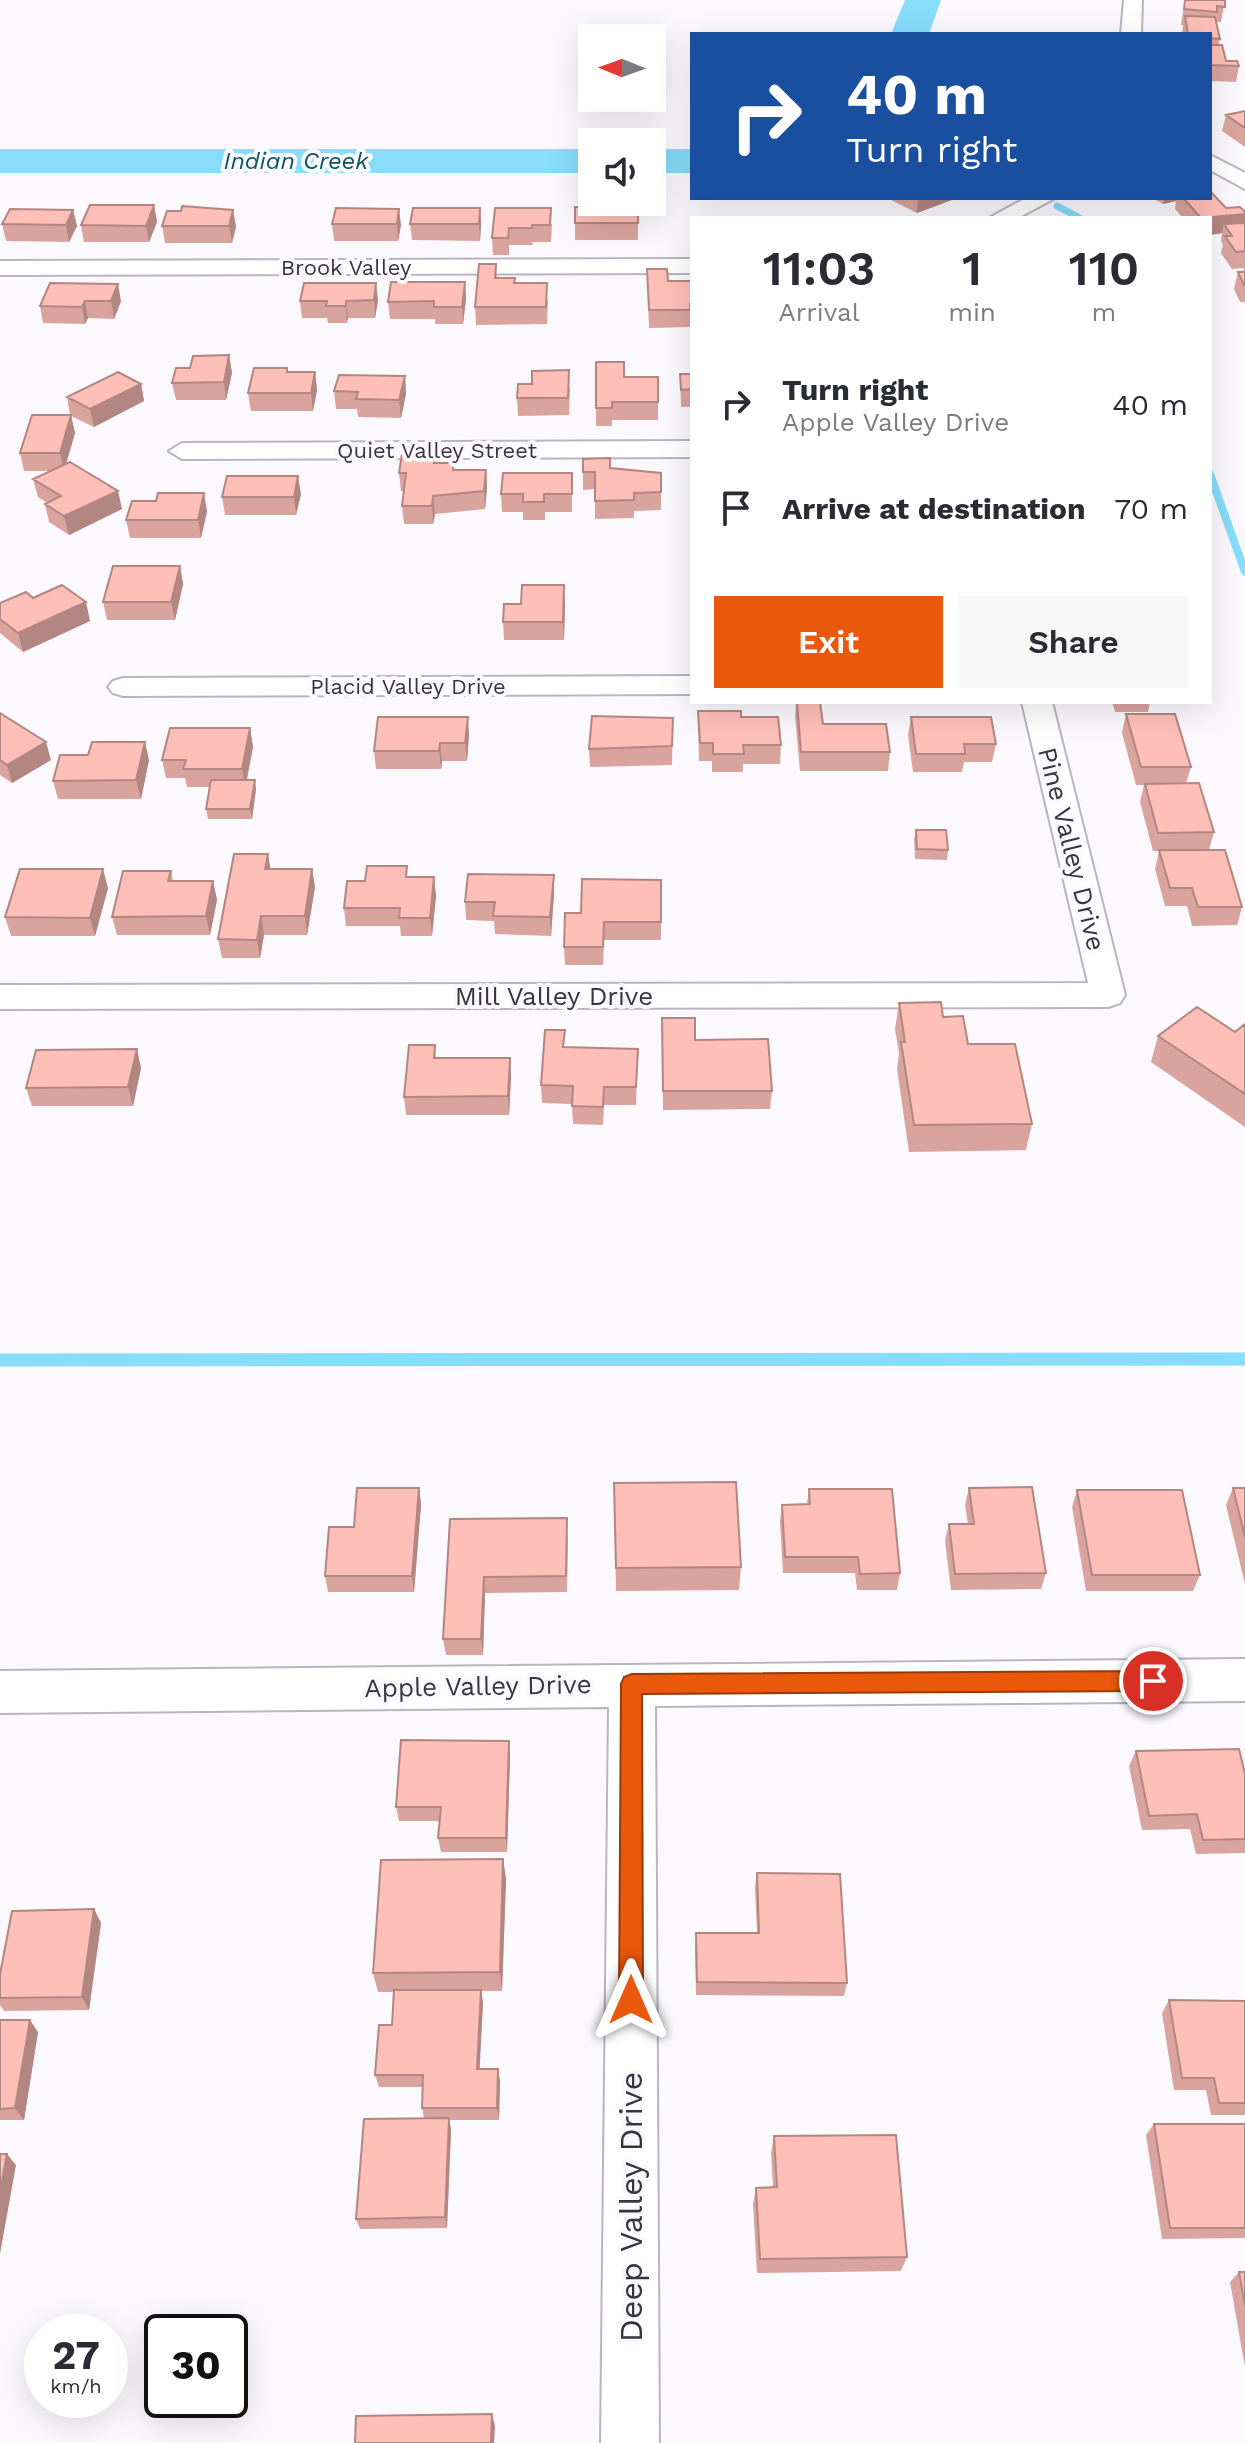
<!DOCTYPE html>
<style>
body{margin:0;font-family:"Work Sans",sans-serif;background:#f7f7f7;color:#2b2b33;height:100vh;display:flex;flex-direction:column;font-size:30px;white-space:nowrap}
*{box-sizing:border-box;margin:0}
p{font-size:26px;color:#7c7c81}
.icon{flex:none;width:44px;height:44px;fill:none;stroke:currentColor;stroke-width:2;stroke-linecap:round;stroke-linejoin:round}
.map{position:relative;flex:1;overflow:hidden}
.drawer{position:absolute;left:690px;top:216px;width:522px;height:488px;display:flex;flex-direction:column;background:#fff;border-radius:0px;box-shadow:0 8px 32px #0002}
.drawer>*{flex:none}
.guide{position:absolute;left:690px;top:32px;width:522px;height:168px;border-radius:0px;box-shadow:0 8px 32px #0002;background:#1a4fa0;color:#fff;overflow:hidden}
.needle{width:52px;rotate:271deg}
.controls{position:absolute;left:578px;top:24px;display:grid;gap:16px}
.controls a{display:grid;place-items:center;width:88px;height:88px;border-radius:0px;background:#fff;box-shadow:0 8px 32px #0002;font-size:40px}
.speed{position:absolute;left:24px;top:2314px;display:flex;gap:16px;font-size:40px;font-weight:700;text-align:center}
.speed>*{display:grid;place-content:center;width:104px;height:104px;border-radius:50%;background:#fff;box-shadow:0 8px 32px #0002;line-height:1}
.speed small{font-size:20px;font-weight:400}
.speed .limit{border:4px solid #111;border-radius:12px;background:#fff;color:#111}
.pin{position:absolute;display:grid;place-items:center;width:68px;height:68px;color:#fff;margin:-34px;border:4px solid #fff;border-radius:50%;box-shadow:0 2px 8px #0007}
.me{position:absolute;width:88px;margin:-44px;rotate:0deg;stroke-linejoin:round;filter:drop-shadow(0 0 6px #0008)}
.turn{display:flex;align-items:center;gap:28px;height:168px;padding:0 24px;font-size:36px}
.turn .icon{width:104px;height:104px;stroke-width:2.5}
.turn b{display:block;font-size:56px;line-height:68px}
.eta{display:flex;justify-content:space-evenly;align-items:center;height:136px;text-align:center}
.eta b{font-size:48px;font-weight:600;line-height:56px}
.cta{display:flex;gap:16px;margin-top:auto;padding:16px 24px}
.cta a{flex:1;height:92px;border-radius:0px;background:#ea580c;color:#fff;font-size:32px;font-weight:600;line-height:92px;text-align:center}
.cta a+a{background:#f7f7f7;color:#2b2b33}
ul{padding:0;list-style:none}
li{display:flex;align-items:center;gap:24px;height:104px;padding:0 24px}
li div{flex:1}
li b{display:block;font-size:30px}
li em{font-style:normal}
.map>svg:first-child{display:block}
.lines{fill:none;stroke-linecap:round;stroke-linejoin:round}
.stream-far2{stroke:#87ddfa;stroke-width:7}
.stream-far1{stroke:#87ddfa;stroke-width:8}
.stream{stroke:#87ddfa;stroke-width:13}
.river{fill:#87ddfa;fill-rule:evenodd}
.street-casing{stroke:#bab4bf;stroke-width:4}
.street{fill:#fff;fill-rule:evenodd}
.wall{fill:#daa49e}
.shaded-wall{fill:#b28681}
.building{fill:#febfb8;stroke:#b28681;stroke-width:2}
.route{fill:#ea580c;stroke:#983908;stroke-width:2}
.labels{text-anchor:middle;stroke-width:8;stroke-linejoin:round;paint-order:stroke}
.far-street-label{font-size:22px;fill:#39363b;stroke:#fcf9fe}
.far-water-label{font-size:24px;font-style:italic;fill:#095468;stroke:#fcf9fe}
.street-label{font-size:26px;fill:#39363b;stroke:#fcf9fe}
.near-street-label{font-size:32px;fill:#39363b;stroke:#fcf9fe}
</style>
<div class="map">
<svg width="1245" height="2443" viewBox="0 0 1245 2443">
<rect width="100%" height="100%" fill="#fcf9fe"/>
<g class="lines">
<!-- stream-far2 -->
<path class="stream-far2" d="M1057,206L1080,218"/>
<!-- stream-far1 -->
<path class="stream-far1" d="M1210,474L1245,572"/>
<!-- stream -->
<path class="stream" d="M0,1360L1245,1359"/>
<!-- river -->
<path class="river" d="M905,0H941L929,34H891Z
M0,149H592V173H0Z
M652,149H692V173H652Z"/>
<defs>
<path id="street" d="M1124,0H1142L1141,34H1121Z
M1210,155L1245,173V189L1210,170Z
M1026,198H1055L1018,218H989Z
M692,259V273L0,275V261Z
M692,441V457L182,459L169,451L182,443Z
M692,676V694L123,696L113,693L108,687L113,681L123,678Z
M1022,702H1052L1125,995L1120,1003L1108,1007L0,1009V985L1088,983Z
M1245,1659V1701L655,1706L659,2443H601L609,1707L0,1713V1671Z"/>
</defs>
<!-- street casing -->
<use href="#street" class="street-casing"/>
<!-- street -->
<use href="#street" class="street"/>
</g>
<!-- wall -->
<path class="wall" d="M1185,0H1225L1221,22H1216L1220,39L1218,45L1226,61L1239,66L1236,82L1210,81V34H1182L1183,25H1181Z
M1245,111V147L1222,131L1226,115Z
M887,198H957L917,213Z
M1153,198H1210L1226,208L1245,212V302H1240L1234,289L1238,272H1243L1244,268L1232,269L1221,253L1223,245L1221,241L1222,233L1210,235V218H1183L1175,209L1176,201L1163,204Z
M154,205L157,222L149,242H84L81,225Z
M575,207H638V240H575Z
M336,208L401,225L398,241H334L332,224Z
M480,208L481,225L480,241L412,240L410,224Z
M495,208L552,224L551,242H532L533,245H509V255H493L492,238Z
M73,210L77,226L69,242L6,241L2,224Z
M233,210L236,227L232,243H165L162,226Z
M496,264L497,278L515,283L548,300L547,324L476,325L475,307Z
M647,269L668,281H692V321H690V327L649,328Z
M465,282L466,299L463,324H435V319H390L388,302Z
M50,283L121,301L114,319L88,318L85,324L43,323L40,306Z
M378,300L375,318H348L347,323H328L327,318H302L300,301Z
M229,355L232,373L226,400H176L172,383L190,368Z
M596,362L624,377L658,402V420H612V426H596Z
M287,368L288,372H315L317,390L313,411H251L248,393Z
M680,374H692V407H681Z
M405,376L406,394L401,418L358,417L357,409H336L334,391Z
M141,384L144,401L94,427L71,416L75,433L66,464L122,509L69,535L49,522L45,504L47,503L38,497L33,479L51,471H24L20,453L70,415L67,397Z
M570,388L569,415L518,416L517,398Z
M435,454V463H454V470H486L487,488L485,509L435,514L433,524H404L402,506L404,491H401L399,473Z
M583,459L610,468L661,492V510L634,511V518L595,519V489L583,490Z
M572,473V512H545V520H523V512H502L501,494Z
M301,494L296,515H225L222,497Z
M207,511L201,538H130L126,520Z
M180,566L183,584L175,620H107L103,602Z
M33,598L90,621L23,652L0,633V603Z
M565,603L564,640H504L503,622Z
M796,702H820L823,724L890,752L888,771H800L795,716Z
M1112,702H1178H1150L1148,712H1115Z
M698,711L741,717L781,745L780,764H743V772H712V761H699Z
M0,713L51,760L12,783L0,775Z
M1126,714L1191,767L1186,783L1214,832L1209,850L1242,907L1237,925L1192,926L1187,906H1165L1155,869L1159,851H1153L1140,802L1144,785H1136L1122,733Z
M911,717L996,744L992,762H964L962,772H913L908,735Z
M673,718L672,765L590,767L589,749Z
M250,728L253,747L247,780L256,789L252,819H208L206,809L210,787H187L185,778H166L162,760Z
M469,735L467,761H442L441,769H376L374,751Z
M149,760L141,799H58L53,781Z
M916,830L948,850L947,860L915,859L914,839Z
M268,854L270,869H312L315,887L307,935H264L260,958H222L218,939Z
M171,871L173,881H213L217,900L210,935H117L112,917Z
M554,875V893L551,936L495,934L494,921L466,920L465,902Z
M409,877H434L436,896L432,936H401L400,926H346L344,908L365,881Z
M661,880V940H604L603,965H565L564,947L581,913Z
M108,888L95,936H11L5,917Z
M899,1003L943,1017L1032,1124L1026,1150L909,1152L897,1069L899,1053L895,1029Z
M662,1018L772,1091L770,1109L663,1110Z
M1245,1024V1127L1151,1062L1158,1036L1235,1032Z
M435,1045L436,1058L511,1076L509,1115H406L404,1097Z
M565,1047L638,1049L636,1105H604L603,1125L573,1124L572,1104L542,1103L541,1085Z
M141,1068L133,1106H32L26,1088Z
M614,1483L741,1567L739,1590L616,1591Z
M419,1488L421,1505L414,1592H328L325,1576L354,1527Z
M969,1488L1046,1573L1041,1589L951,1590L945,1541L949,1524H968L965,1505Z
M1233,1488H1245V1584L1226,1505Z
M809,1489L900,1573L897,1590H857L855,1573H783L780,1521L782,1505L807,1504Z
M1077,1490L1200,1575L1193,1591H1086L1072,1507Z
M450,1519L568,1535L567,1592L485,1593L483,1655H446L443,1639Z
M1136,1751L1245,1774V1853L1196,1854L1190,1829L1142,1830L1129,1766Z
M510,1756L507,1852H441L438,1838L440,1821H399L396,1807Z
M503,1859L506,1879L502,1991H481L483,2003L479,2069H498L500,2082L499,2120H449L451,2129L447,2228L360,2229L356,2219L424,2118L422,2108L423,2087H379L375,2075L392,2025L394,1992H378L373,1973Z
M757,1873L847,1983L844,1996L696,1995L695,1946L696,1933H757L755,1887Z
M94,1909L101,1923L89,2010L4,2011L0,2005V1974Z
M1169,2000L1245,2001V2115H1211L1206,2090H1174L1162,2013Z
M0,2020L38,2032L24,2120H0Z
M1154,2124H1245V2238L1162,2239L1146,2135Z
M774,2136L907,2257L901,2271L757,2273L753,2204L756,2188L773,2187L771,2153Z
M1239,2272H1245V2367L1230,2282Z"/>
<!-- shaded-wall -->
<path class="shaded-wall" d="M918,198H957L917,213Z
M1164,198H1177L1176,201L1163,204Z
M154,205L157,222L149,242L146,226Z
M480,208L481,225L480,241L479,224Z
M399,209L401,225L398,241L397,224Z
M73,210L77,226L69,242L66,225Z
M233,210L236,227L232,243L229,226Z
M1245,214V224H1224L1222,233L1210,235V218Z
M465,282L466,299L463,324L462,307Z
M376,283L378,300L375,318L374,300Z
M118,284L121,301L114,319L111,301Z
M85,301L88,318L85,324L82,307Z
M346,301L348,318L347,323L346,306Z
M229,355L232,373L226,400L224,382Z
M315,372L317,390L313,411L311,393Z
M405,376L406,394L401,418L399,400Z
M141,384L144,401L94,427L90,409Z
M71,415L75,433L64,471L60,453Z
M486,470L487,488L485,509L484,491Z
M298,476L301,494L296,515L294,497Z
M118,491L122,509L69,535L64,516Z
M204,493L207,511L201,538L198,520Z
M433,496L435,514L433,524L432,506Z
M180,566L183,584L175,620L171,602Z
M564,585L565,603L564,640L563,622Z
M86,602L90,621L23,652L18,633Z
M468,717L469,735L467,761L465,743Z
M250,728L253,747L245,787L242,769Z
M46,742L51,760L12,783L7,765Z
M145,742L149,760L141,799L136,780Z
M440,743L442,761L441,769L439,751Z
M255,780L256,789L252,819L250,809Z
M268,854L271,872L265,869Z
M103,869L108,888L95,936L90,918Z
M312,869L315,887L307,935L305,916Z
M554,875V893L551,936L550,917Z
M434,877L436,896L432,936L430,918Z
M213,881L217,900L210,935L206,916Z
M261,916L264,935L260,958L257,940Z
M137,1049L141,1068L133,1106L128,1087Z
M510,1058L511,1076L509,1115L508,1096Z
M419,1488L421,1505L414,1592L412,1576Z
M484,1577L485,1593L483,1655L481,1639Z
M509,1741L510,1756L507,1852L506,1838Z
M503,1859L506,1879L502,1991L500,1972Z
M94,1909L101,1923L89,2010L82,1997Z
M481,1990L483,2003L479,2081L477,2069Z
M30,2020L38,2032L24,2120L15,2108Z
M498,2069L500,2082L499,2120L497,2108Z
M449,2118L451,2129L447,2228L445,2217Z
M7,2154L16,2165L0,2254V2192Z
M492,2414L495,2426L494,2443H491Z"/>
<!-- building -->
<path class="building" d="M1185,0H1225V7L1217,6V12L1184,9Z
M1185,16L1215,17L1220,39L1210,38V34H1188Z
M1210,45H1222L1226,61H1237L1239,66L1210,65Z
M1245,111V128L1226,115Z
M1210,191L1226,208L1240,207L1245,212V214L1201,218L1183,198H1210Z
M90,205H154L146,226L81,225Z
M182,206L233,210L229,226H162L167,211H181Z
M575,207H638V223H575Z
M336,208L399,209L397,224H332Z
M413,208H480L479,224H410Z
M495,208H551L550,225H532V228H509L508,238H492Z
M10,209L73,210L66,225L2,224Z
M1245,223V251L1236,252L1225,236H1232L1224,224Z
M479,264H496L495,278H515L514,283H547L546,307H475Z
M647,269H667L668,281H692V304H690V310H649Z
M1238,272H1245V285H1244Z
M391,282H465L462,307H434V301L388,302Z
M50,283L118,284L111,301H85L82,307L40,306Z
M304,283H376L374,300L346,301V306H326L327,301H300Z
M229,355L224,382L172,383L176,368H190L193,356Z
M596,362H624V377H658V402H612V408H596Z
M254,368H287V372H315L311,393H248Z
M569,370L568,398H517L518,384H532V371Z
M118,372L141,384L90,409L67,397Z
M680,374H692V389L681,390Z
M339,375L405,376L399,400L356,399L358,392L334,391Z
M32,415H71L60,453H20Z
M402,454H435L434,463H454L453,470H486L484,491L433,496L432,506H402L406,473H399Z
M610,458V468L661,473V492L634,493V500L595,501V472H583V459Z
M70,462L118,491L64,516L45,504L61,496L33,479Z
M503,473H572V494H544V502H523V494H501Z
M227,476H298L294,497H222Z
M158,493H204L198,520H126L132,501H156Z
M113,566H180L171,602H103Z
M62,585L86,602L18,633L0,619V603L26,592L33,598Z
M522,585H564L563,622H503L504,604H521Z
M797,702H820L823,724H886L890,752H801Z
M698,711H741V717H778L781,745H743L744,754H713V743H700Z
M0,713L46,742L7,765L0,760Z
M1126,714H1175L1191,767H1141Z
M592,716L673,718L672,746L589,749Z
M378,717H468L465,743H440L439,751H374Z
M911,717H991L996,744H964L965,754H916Z
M170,728H250L242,769H183L186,760H162Z
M92,742H145L136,780L53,781L60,755H88Z
M211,780H255L250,809H206Z
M1199,783L1214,832L1158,833L1145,784Z
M916,830H946L948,850L917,849Z
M1159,850H1225L1242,907H1198L1192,888H1170Z
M234,854H268L265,869H312L305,916H261L257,940L218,939Z
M367,866H407L406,877H434L430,918H399L400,908H344L347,881H365Z
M20,869H103L90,918L5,917Z
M123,871H171L168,881H213L206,916L112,917Z
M468,874L554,875L550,917L493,916L495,902H465Z
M582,879L661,880V922H604L603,947H564L565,913H581Z
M941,1002L943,1017L963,1016L968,1044H1015L1032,1124L914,1125L901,1042H905L899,1003Z
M1197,1007L1235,1032L1245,1024V1094L1158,1036Z
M662,1018H695V1040L768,1039L772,1091H663Z
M545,1030H565L563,1047L638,1049L636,1087H604L603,1107L572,1106L573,1086L541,1085Z
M409,1045H435L434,1058H510L508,1096L404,1097Z
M137,1049L128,1087L26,1088L36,1050Z
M736,1482L741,1567L616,1568L614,1483Z
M1032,1487L1046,1573L955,1574L949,1524H974L969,1488Z
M357,1488H419L412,1576H325L329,1527H354Z
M1233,1488H1245V1537Z
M809,1489H892L900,1573L860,1574L858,1557H785L782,1505L810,1504Z
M1077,1490H1182L1200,1575H1092Z
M567,1518L566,1576L484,1577L481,1639H443L450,1519Z
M401,1740L509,1741L506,1838H438L441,1807H396Z
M1239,1749L1245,1774V1839L1203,1840L1197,1814L1149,1816L1136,1751Z
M503,1859L500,1972L373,1973L381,1860Z
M757,1873L840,1874L847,1983L697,1982L696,1933H759Z
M94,1909L82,1997L0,1998V1974L12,1911Z
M394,1990H481L477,2069H498L497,2108H422L423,2075H375L379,2025H392Z
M1169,2000L1245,2001V2103H1219L1214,2078H1182Z
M0,2020H30L15,2108L0,2109Z
M449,2118L445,2217L356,2219L364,2119Z
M1154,2124H1245V2228H1170Z
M896,2135L907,2257L760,2259L756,2188L777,2187L774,2136Z
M0,2154H7L0,2192Z
M1239,2272H1245V2305Z
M492,2414L491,2443H355L356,2416Z"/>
<!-- route -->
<path class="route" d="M1153,1671L1161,1674L1164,1681L1161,1688L1153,1691L642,1694L643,2000L640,2009L631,2012L622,2009L619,2000L621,1684L624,1677L632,1674Z"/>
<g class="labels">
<!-- far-street labels -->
<g class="far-street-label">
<text x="346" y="275">Brook Valley</text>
<text x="437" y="458">Quiet Valley Street</text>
<text x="408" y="694">Placid Valley Drive</text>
</g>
<!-- far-water labels -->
<g class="far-water-label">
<text x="296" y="169">Indian Creek</text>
</g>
<!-- street labels -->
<g class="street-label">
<text transform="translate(1072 849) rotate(76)" y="9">Pine Valley Drive</text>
<text x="554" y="1005">Mill Valley Drive</text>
<text transform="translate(478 1686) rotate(-1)" y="9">Apple Valley Drive</text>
</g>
<!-- near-street labels -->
<g class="near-street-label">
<text transform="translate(631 2207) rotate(-90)" y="11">Deep Valley Drive</text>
</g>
</g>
</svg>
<div class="controls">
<a><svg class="needle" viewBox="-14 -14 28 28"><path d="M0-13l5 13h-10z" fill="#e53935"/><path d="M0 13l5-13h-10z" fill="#7c7c81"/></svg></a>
<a><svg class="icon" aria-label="sound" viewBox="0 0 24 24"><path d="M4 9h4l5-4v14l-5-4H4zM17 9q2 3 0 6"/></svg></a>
</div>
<div class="speed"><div>27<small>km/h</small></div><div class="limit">30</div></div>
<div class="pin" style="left:1153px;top:1681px;background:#d93025"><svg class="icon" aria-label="arrive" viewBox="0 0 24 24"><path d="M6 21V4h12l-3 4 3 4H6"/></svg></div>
<svg class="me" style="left:631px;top:2000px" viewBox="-20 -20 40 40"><path d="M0-17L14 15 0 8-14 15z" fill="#ea580c" stroke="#fff" stroke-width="4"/></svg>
<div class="guide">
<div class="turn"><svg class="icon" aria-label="right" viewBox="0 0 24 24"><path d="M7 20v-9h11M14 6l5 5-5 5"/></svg><div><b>40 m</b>Turn right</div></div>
</div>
<section class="drawer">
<div class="eta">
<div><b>11:03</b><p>Arrival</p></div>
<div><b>1</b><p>min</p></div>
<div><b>110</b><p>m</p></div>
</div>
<ul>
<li><svg class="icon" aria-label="right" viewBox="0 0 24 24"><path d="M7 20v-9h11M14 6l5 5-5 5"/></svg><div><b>Turn right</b><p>Apple Valley Drive</p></div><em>40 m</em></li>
<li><svg class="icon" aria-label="arrive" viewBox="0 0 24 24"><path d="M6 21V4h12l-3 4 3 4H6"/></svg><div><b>Arrive at destination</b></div><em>70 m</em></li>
</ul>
<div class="cta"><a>Exit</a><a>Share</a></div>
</section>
</div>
